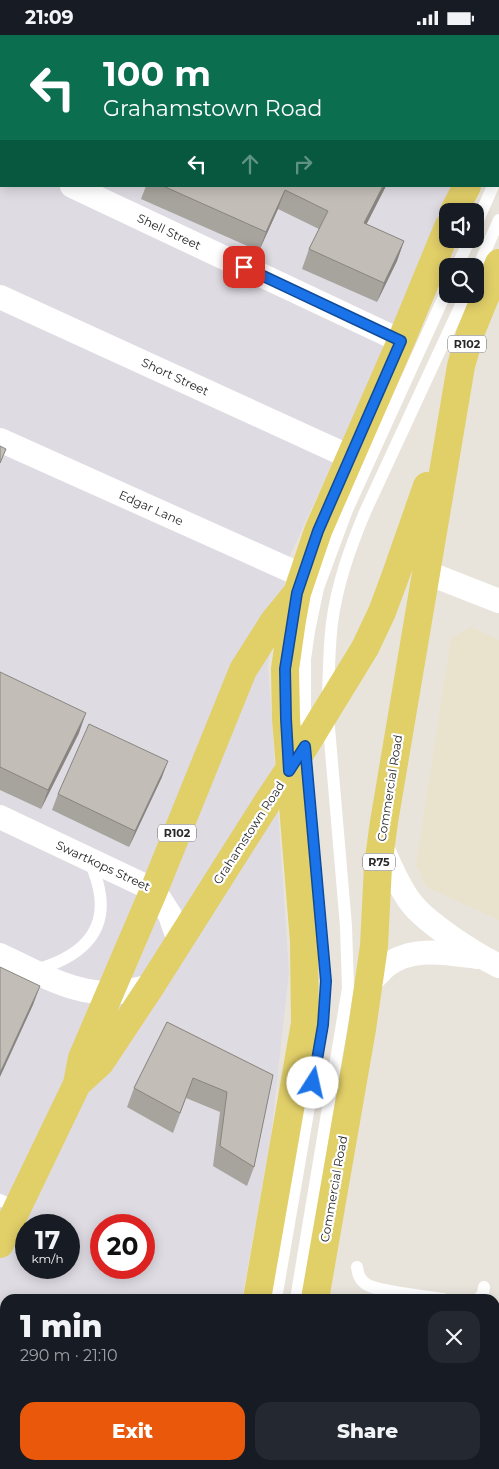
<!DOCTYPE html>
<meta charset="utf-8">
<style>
body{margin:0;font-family:Montserrat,sans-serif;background:#242831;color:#f1f3f6;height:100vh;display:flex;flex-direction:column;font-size:19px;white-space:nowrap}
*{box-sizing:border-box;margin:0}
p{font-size:16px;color:#9ea1a6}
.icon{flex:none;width:28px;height:28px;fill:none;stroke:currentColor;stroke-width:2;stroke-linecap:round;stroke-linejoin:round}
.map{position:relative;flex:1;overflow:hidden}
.details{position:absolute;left:0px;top:1259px;width:500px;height:176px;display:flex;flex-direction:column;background:#171b24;border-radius:15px 15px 0 0;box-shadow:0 2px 12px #0003}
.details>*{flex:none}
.guide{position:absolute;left:0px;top:0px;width:500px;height:152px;box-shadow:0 2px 12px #0003;background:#0b6e4f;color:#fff;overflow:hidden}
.fabs{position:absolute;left:439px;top:168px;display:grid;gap:10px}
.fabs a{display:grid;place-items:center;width:45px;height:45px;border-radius:10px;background:#171b24;box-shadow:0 2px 12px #0003;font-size:25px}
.speed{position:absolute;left:15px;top:1179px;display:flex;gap:10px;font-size:25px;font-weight:700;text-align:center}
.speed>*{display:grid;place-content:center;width:65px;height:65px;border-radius:50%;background:#171b24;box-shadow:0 2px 12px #0003;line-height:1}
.speed small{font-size:12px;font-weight:400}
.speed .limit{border:8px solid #d22;background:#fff;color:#111}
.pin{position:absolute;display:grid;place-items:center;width:42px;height:42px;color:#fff;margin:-21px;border-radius:10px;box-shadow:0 2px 8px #0006}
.me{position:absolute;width:55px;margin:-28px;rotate:10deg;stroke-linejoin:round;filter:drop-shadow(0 0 4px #0008)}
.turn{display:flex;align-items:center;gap:18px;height:105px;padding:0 20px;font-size:22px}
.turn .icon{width:65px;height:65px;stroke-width:2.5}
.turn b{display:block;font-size:35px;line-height:42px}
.lanes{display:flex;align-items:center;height:48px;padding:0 20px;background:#0003;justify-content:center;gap:25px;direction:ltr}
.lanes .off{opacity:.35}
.round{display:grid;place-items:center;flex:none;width:52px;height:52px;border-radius:15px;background:#242831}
.overview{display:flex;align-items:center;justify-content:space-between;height:85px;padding:0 20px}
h1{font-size:30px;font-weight:800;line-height:38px}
.cta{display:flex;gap:10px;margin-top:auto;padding:10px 20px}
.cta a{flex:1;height:58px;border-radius:15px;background:#ea580c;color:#fff;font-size:20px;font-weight:800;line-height:58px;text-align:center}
.cta a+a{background:#242831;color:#f1f3f6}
.status{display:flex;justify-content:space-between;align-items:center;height:35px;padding:0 25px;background:#171b24;direction:ltr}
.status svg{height:14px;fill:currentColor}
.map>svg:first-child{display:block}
.industrial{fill:#dedbe2;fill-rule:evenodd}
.education{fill:#e9e2cc}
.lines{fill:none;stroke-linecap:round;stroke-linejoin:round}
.lane{stroke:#fff;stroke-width:12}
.street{stroke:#fff;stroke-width:24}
.primary{stroke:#e1cf68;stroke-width:28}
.wall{fill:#a7a39d}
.shaded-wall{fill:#888580}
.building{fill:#c2beb7;stroke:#888580}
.route-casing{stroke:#114b97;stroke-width:12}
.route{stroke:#1a73e8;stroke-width:9}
.labels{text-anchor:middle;stroke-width:4.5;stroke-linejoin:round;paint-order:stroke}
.shield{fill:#fff;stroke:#686868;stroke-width:1}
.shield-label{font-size:11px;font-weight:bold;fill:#282828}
.street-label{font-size:12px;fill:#282828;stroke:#fff}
</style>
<div class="status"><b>21:09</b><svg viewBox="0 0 49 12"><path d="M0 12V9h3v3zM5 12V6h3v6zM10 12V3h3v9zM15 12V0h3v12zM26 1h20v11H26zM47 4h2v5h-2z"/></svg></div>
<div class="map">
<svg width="499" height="1434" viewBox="0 0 499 1434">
<rect width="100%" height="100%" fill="#e9e4db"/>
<!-- industrial -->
<path class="industrial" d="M0,0H499V61V1H1V151H458L290,521L268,630L289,937L271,1101L242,1264H5V1430H213L212,1434H0ZM26,1190H69V1232H26ZM101,1190H144V1232H101Z"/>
<!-- education -->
<path class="education" d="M471,592L499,605V885L426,852L416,830L451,603Z"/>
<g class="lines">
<!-- lane -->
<path class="lane" d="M475,192L493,151
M457,231L470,204
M475,239L499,185
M328,661C329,637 329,612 332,588C337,549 350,513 365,477L466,259
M35,935C75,924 109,901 99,854C97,844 93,834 90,825
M0,1165L17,1173
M357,1232C358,1239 359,1244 366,1249C377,1257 426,1261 443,1264
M276,1264L323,990L326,946L305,711V624L309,596L318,553L347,475L448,253
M296,1264L348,953L346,891L328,681
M478,1264L483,1259L484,1252
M247,1434L248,1430
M267,1434L268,1430"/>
<!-- street -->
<path class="street" d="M183,1L184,0
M0,118H1
M72,151L401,306
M0,262L350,422
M0,405L303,541
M425,537L499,566
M0,782L154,855L170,880L179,906
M381,810C389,828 397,848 409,865C424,887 475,919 499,931
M0,920C34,936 70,958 109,958C123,958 138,954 151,951
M369,948C375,943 380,936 386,931C412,911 447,918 477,922"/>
<!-- primary -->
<path class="primary" d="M499,85V84
M454,176L467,151
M77,1049L100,1028L151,951L270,763L305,711L365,613L382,577L395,542L427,451
M0,1209L77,1049L82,1023L154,855L243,635L274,586L296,559
M257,1264L305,988L304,906L286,684L285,634L292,585L297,558L318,496L401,306L448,192
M315,1264L362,994L374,911L378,831L384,787L461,331L470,299L499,228
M229,1434V1430
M286,1434L287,1430"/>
</g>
<!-- wall -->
<path class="wall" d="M0,0L1,1V42H0Z
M146,151H386L366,189L404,206L397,226L377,267L302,234L309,214L319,194L278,174L259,216L141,164Z
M0,637L79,698L41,774L0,755Z
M162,742L129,812L52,775L58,759Z
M167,987L273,1040L254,1132L247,1151L213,1131L220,1077L186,1063L173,1098L127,1072L134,1053Z"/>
<!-- shaded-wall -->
<path class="shaded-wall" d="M383,151H386L357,208L364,188Z
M285,155L278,174L259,216L266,197Z
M404,206L397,226L377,267L384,248Z
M86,678L79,698L41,774L48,755Z
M168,726L162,742L129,812L135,796Z
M40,951L33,970L0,1042V1038Z"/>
<!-- building -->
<path class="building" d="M0,0H151V1H1V20L0,19Z
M163,151H383L364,188L404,206L384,248L309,214L328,176L285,155L266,197Z
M0,411L6,414L0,428Z
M0,637L86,678L48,755L0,732Z
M89,689L168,726L135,796L58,759Z
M0,932L40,951L0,1038Z
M167,987L273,1040L254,1132L220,1111L227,1057L193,1043L180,1078L134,1053Z"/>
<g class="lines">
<defs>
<path id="route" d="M244,232L401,306L318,496L297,558L285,634L286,684L289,736L305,711L326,946L323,990L313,1048"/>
</defs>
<!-- route casing -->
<use href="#route" class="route-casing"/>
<!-- route -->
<use href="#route" class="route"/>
</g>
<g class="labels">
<!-- shield labels -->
<g class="shield">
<rect x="448" y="300.5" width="38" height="17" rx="4"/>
<rect x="158" y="789.5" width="38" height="17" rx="4"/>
<rect x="363" y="818.5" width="32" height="17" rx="4"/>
</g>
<g class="shield-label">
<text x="467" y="313">R102</text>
<text x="177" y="802">R102</text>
<text x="379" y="831">R75</text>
</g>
<!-- street labels -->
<g class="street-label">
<text transform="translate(169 197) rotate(25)" y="4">Shell Street</text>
<text transform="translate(175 342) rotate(25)" y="4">Short Street</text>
<text transform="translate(151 473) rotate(24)" y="4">Edgar Lane</text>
<text transform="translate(390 753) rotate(-81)" y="4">Commercial Road</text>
<text transform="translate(249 798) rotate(-57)" y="4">Grahamstown Road</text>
<text transform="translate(103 831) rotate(25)" y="4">Swartkops Street</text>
<text transform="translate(334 1154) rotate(-80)" y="4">Commercial Road</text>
</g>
</g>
</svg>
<div class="fabs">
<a><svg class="icon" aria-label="sound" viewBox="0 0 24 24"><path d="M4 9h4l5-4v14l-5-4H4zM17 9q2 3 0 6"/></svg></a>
<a><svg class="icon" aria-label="search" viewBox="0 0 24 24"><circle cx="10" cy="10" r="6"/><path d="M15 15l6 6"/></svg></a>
</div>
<div class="speed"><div>17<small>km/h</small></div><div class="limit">20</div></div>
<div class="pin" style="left:244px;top:232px;background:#d93025"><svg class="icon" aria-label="arrive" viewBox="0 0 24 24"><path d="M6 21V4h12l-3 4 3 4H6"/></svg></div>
<svg class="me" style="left:313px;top:1048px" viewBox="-20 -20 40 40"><circle r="19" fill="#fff"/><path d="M0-13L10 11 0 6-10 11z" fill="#1a73e8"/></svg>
<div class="guide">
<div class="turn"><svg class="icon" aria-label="left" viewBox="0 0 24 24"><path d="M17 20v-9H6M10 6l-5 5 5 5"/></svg><div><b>100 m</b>Grahamstown Road</div></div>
<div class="lanes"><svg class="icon" aria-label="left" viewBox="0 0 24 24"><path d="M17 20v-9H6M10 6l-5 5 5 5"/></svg><svg class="icon off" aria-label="ahead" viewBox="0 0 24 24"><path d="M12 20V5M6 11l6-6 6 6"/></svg><svg class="icon off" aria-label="right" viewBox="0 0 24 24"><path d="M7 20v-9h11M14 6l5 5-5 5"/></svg></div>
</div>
<section class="details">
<div class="overview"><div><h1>1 min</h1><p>290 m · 21:10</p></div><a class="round"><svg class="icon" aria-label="close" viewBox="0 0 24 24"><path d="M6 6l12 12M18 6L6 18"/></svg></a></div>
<div class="cta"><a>Exit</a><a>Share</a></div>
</section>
</div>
